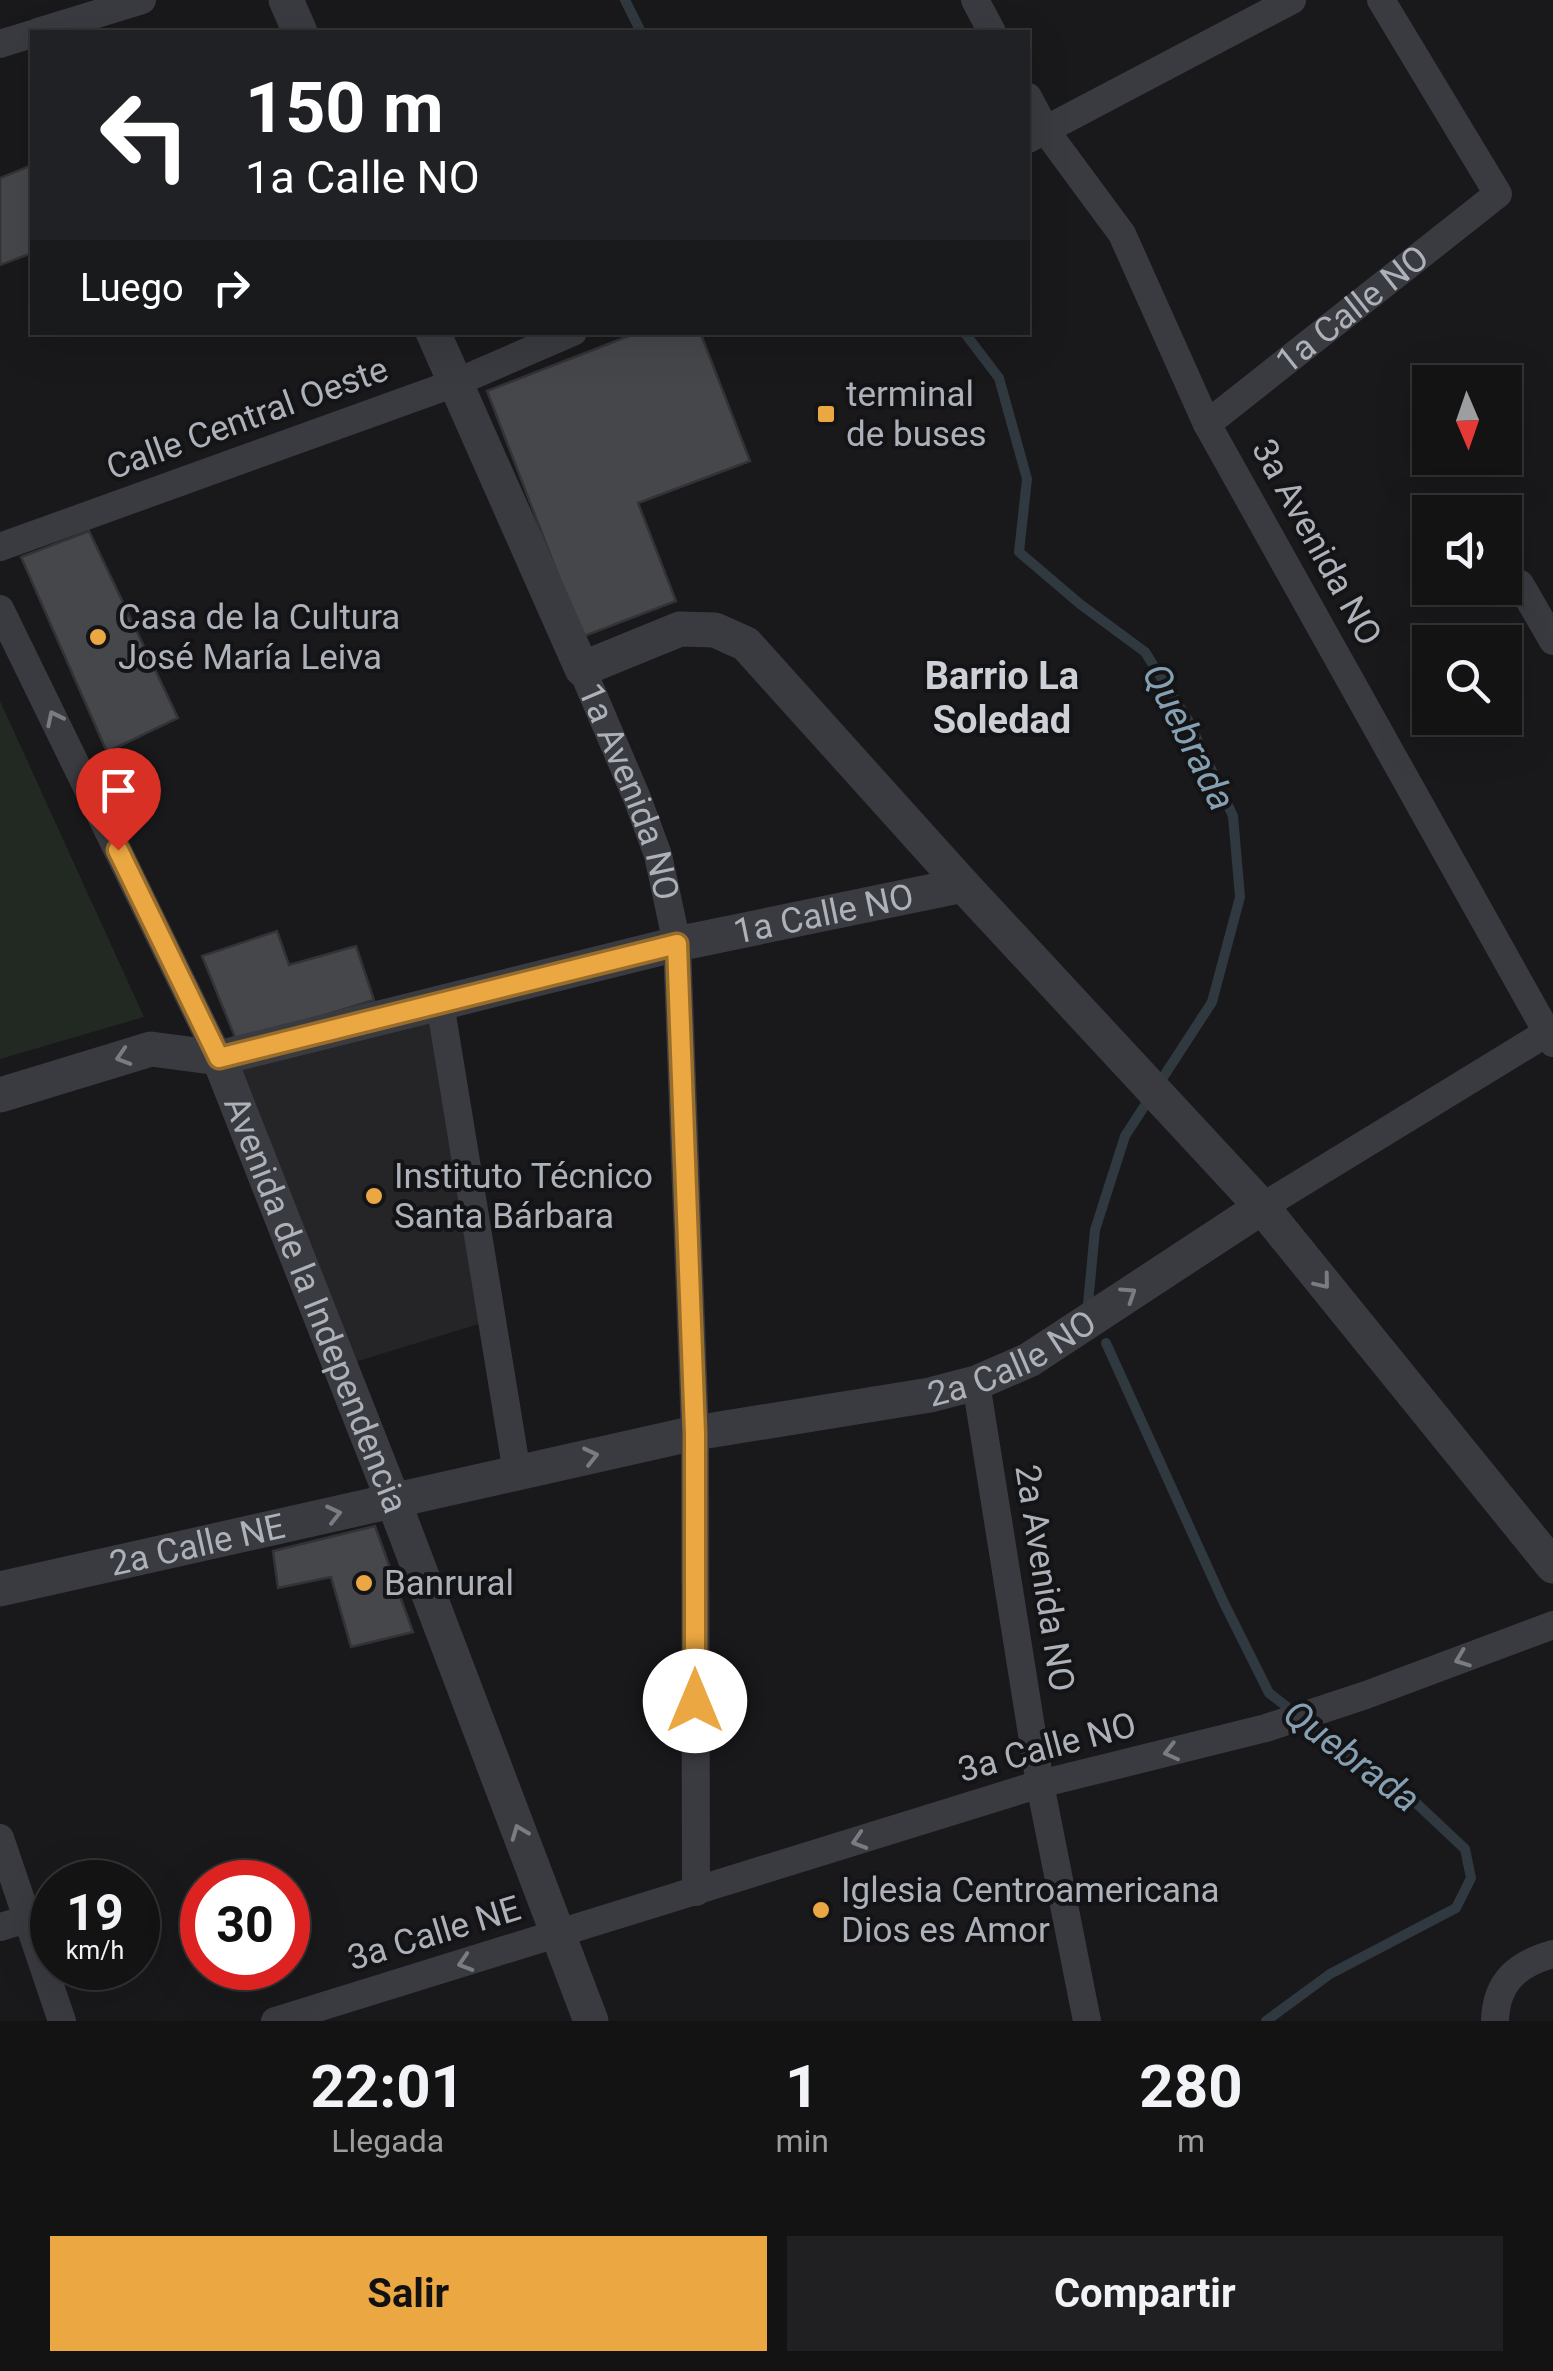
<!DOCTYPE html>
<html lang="es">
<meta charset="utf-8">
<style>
body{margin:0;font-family:Roboto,sans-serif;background:#202022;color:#f1f3f6;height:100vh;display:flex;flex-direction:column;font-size:38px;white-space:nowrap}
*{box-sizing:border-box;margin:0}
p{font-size:32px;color:#9d9ea0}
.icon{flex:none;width:55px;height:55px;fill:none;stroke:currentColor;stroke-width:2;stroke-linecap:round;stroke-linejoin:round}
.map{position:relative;height:2021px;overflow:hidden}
.side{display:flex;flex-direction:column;background:#131314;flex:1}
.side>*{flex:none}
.hud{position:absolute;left:30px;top:30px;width:1000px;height:305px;border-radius:0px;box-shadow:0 10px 40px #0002,0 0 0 2px #323234;background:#202124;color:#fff;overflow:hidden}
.needle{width:65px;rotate:178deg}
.tools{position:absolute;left:1412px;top:365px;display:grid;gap:20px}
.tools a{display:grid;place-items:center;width:110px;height:110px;border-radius:0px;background:#131314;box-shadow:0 10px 40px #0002,0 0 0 2px #323234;font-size:50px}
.speed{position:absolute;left:30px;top:1860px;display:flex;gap:20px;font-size:50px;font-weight:700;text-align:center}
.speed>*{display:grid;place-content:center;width:130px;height:130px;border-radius:50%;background:#131314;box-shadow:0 10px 40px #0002,0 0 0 2px #323234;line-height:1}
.speed small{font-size:25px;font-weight:400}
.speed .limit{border:15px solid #d22;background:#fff;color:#111}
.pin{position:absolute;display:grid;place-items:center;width:85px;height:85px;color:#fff;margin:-102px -42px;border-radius:50% 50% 50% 0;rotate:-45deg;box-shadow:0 0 10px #0007}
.pin .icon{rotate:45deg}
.me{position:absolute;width:110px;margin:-55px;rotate:0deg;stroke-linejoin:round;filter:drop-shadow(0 0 8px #0008)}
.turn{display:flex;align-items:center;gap:35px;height:210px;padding:0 50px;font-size:45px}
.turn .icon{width:130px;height:130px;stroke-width:2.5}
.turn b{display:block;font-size:70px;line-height:85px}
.then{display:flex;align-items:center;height:95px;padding:0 50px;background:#0003;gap:20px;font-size:38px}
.eta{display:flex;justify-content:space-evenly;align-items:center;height:170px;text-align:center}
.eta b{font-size:60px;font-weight:700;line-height:70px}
.primary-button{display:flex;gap:20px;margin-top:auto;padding:20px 50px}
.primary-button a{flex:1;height:115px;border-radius:0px;background:#eaa742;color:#111;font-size:40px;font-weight:700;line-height:115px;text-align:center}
.primary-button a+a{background:#202022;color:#f1f3f6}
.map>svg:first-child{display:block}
.built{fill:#252528}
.green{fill:#212922}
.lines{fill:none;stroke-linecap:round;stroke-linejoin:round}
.stream{stroke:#2f393f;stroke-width:10}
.building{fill:#46474b;stroke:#333337;stroke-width:2.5}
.minor{stroke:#3a3b40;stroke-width:28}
.tertiary{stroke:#3a3b40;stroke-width:35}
.oneway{stroke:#797c83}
.route-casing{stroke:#986d2b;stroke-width:25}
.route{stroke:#eaa742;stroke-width:18}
.poi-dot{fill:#eaa742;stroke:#141416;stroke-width:4}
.labels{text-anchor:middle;stroke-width:8;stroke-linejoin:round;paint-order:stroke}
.street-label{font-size:35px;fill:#acb1ba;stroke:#141416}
.poi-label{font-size:35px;fill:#acb1ba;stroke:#141416;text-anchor:start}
.neighbourhood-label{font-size:38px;font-weight:bold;fill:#cdd0d6;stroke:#141416}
.water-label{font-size:38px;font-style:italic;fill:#85a0b3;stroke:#141416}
</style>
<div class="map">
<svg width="1553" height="2021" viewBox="0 0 1553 2021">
<rect width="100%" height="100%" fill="#19191b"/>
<!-- built -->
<path class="built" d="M430,1021L482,1323L355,1362L237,1070Z"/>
<!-- green -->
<path class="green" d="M0,701L144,1017L0,1059Z"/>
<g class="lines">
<!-- stream -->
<path class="stream" d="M625,0L641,32
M964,332L999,378L1027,479L1019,552L1080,604L1145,652L1188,720L1233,816L1240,897L1212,1002L1125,1136L1095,1230L1088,1304
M1106,1343L1223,1601L1269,1693L1332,1742L1414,1801L1465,1849L1471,1878L1456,1908L1330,1974L1266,2021"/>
</g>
<!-- building -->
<path class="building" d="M32,165V253L0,265V178Z
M639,332H700L750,461L638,503L676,601L582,637L487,391Z
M89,531L178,718L107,752L21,557Z
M277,931L289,965L356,946L374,1000L237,1042L202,956Z
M375,1526L413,1632L351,1647L331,1577L278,1588L273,1551Z"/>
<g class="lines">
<!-- minor -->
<g class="minor">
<path d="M975,0L992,32"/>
<path d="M38,32L142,0"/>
<path d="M0,44L32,34"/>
<path d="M1028,97L1046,131L1122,234L1207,424L1553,1043"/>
<path d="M1028,139L1292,0"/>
<path id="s1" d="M1207,424L1498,194L1381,0"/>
<path d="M0,547L455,383L573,332"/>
<path d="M1520,584L1553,641"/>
<path d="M0,609L219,1058"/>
<path id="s2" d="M582,669L637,798L658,855L677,944L695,1433L696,1892"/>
<path d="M440,1003L517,1473"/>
<path d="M1262,1207L1553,1029"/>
<path d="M976,1383L1040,1784L1087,2021"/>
<path d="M0,1838L62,2021"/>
<path d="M0,1927L27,1919"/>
<path d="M275,2021L1040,1784L1266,1728L1366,1695L1553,1625"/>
<path d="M1495,2021C1496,1982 1517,1964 1553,1954"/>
</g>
<!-- tertiary -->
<g class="tertiary">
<path d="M286,0L300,32"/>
<path d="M433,332L582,669L680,629L715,630L746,644L963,885L1262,1207L1553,1566"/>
<path id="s3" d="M219,1058L393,1500L591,2021"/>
<path id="s4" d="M0,1095L151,1049L219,1058L677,944L963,885"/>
<path id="s5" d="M0,1589L695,1433L930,1395L976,1383L1029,1360L1262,1207"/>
</g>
</g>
<!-- one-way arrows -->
<defs><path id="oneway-chevron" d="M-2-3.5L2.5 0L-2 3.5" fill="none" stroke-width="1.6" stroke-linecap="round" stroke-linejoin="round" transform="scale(2.5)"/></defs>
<g class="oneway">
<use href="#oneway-chevron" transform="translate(54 718) rotate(-116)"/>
<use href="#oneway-chevron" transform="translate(123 1057) rotate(163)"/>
<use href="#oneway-chevron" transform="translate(1323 1282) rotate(51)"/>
<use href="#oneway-chevron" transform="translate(1129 1294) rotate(-33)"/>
<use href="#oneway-chevron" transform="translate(591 1456) rotate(-13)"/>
<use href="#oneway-chevron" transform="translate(334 1514) rotate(-13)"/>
<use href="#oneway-chevron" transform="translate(1462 1659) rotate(159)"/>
<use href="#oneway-chevron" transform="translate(1171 1752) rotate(166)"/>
<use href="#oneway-chevron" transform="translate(519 1832) rotate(-111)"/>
<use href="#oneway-chevron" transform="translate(859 1841) rotate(163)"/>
<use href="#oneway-chevron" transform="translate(465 1963) rotate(163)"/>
</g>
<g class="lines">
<defs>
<path id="route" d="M118,850L219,1058L677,944L695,1433V1701"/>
</defs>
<!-- route casing -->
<use href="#route" class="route-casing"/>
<!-- route -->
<use href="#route" class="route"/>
</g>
<!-- markers -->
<g class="poi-dot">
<rect x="816" y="404" width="20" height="20" rx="5"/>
<circle cx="98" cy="637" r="10"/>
<circle cx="374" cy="1196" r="10"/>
<circle cx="364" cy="1583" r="10"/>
<circle cx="821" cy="1910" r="10"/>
</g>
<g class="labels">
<!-- street labels -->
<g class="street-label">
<text dy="12" stroke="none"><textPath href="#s1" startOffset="185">1a Calle NO</textPath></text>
<text transform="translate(247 418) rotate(-20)" y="12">Calle Central Oeste</text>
<text transform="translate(1317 542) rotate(61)" y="12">3a Avenida NO</text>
<text dy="12" stroke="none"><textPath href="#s2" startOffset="132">1a Avenida NO</textPath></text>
<text dy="12" stroke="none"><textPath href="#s4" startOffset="848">1a Calle NO</textPath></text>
<text dy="12" stroke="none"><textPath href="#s3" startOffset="265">Avenida de la Independencia</textPath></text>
<text dy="12" stroke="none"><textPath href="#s5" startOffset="1040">2a Calle NO</textPath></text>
<text dy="12" stroke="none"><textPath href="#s5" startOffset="202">2a Calle NE</textPath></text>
<text transform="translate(1045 1578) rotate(81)" y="12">2a Avenida NO</text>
<text transform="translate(1047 1747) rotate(-15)" y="12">3a Calle NO</text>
<text transform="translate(434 1933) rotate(-17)" y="12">3a Calle NE</text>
</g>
<!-- poi labels -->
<g class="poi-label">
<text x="846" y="406">terminal<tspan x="846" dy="40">de buses</tspan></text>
<text x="118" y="629">Casa de la Cultura<tspan x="118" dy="40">José María Leiva</tspan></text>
<text x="394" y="1188">Instituto Técnico<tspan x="394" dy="40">Santa Bárbara</tspan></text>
<text x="384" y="1595">Banrural</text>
<text x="841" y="1902">Iglesia Centroamericana<tspan x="841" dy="40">Dios es Amor</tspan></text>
</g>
<!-- neighbourhood labels -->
<g class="neighbourhood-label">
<text x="1002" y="689">Barrio La<tspan x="1002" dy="44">Soledad</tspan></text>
</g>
<!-- water labels -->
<g class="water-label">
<text transform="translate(1189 737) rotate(63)" y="13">Quebrada</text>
<text transform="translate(1352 1756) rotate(37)" y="13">Quebrada</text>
</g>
</g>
</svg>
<div class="tools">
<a><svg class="needle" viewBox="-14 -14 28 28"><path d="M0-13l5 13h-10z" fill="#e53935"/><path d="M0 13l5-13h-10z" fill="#9d9ea0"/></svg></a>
<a><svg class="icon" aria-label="sound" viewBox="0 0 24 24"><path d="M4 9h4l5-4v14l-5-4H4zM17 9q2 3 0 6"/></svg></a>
<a><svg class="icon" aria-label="search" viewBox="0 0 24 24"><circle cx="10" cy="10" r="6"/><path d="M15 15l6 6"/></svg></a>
</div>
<div class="speed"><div>19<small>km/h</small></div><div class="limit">30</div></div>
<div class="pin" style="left:118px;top:850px;background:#d93025"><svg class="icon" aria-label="arrive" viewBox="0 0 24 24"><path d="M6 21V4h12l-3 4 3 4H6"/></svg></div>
<svg class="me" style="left:695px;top:1701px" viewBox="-20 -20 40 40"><circle r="19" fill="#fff"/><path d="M0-13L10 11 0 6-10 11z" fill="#eaa742"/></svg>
<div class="hud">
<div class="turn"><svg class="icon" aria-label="left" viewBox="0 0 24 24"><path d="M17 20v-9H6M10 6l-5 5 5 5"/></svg><div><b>150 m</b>1a Calle NO</div></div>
<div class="then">Luego<svg class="icon" aria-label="right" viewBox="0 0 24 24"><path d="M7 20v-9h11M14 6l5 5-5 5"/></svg></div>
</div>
</div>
<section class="side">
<div class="eta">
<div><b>22:01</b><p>Llegada</p></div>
<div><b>1</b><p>min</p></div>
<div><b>280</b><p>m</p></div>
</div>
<div class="primary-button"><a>Salir</a><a>Compartir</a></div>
</section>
